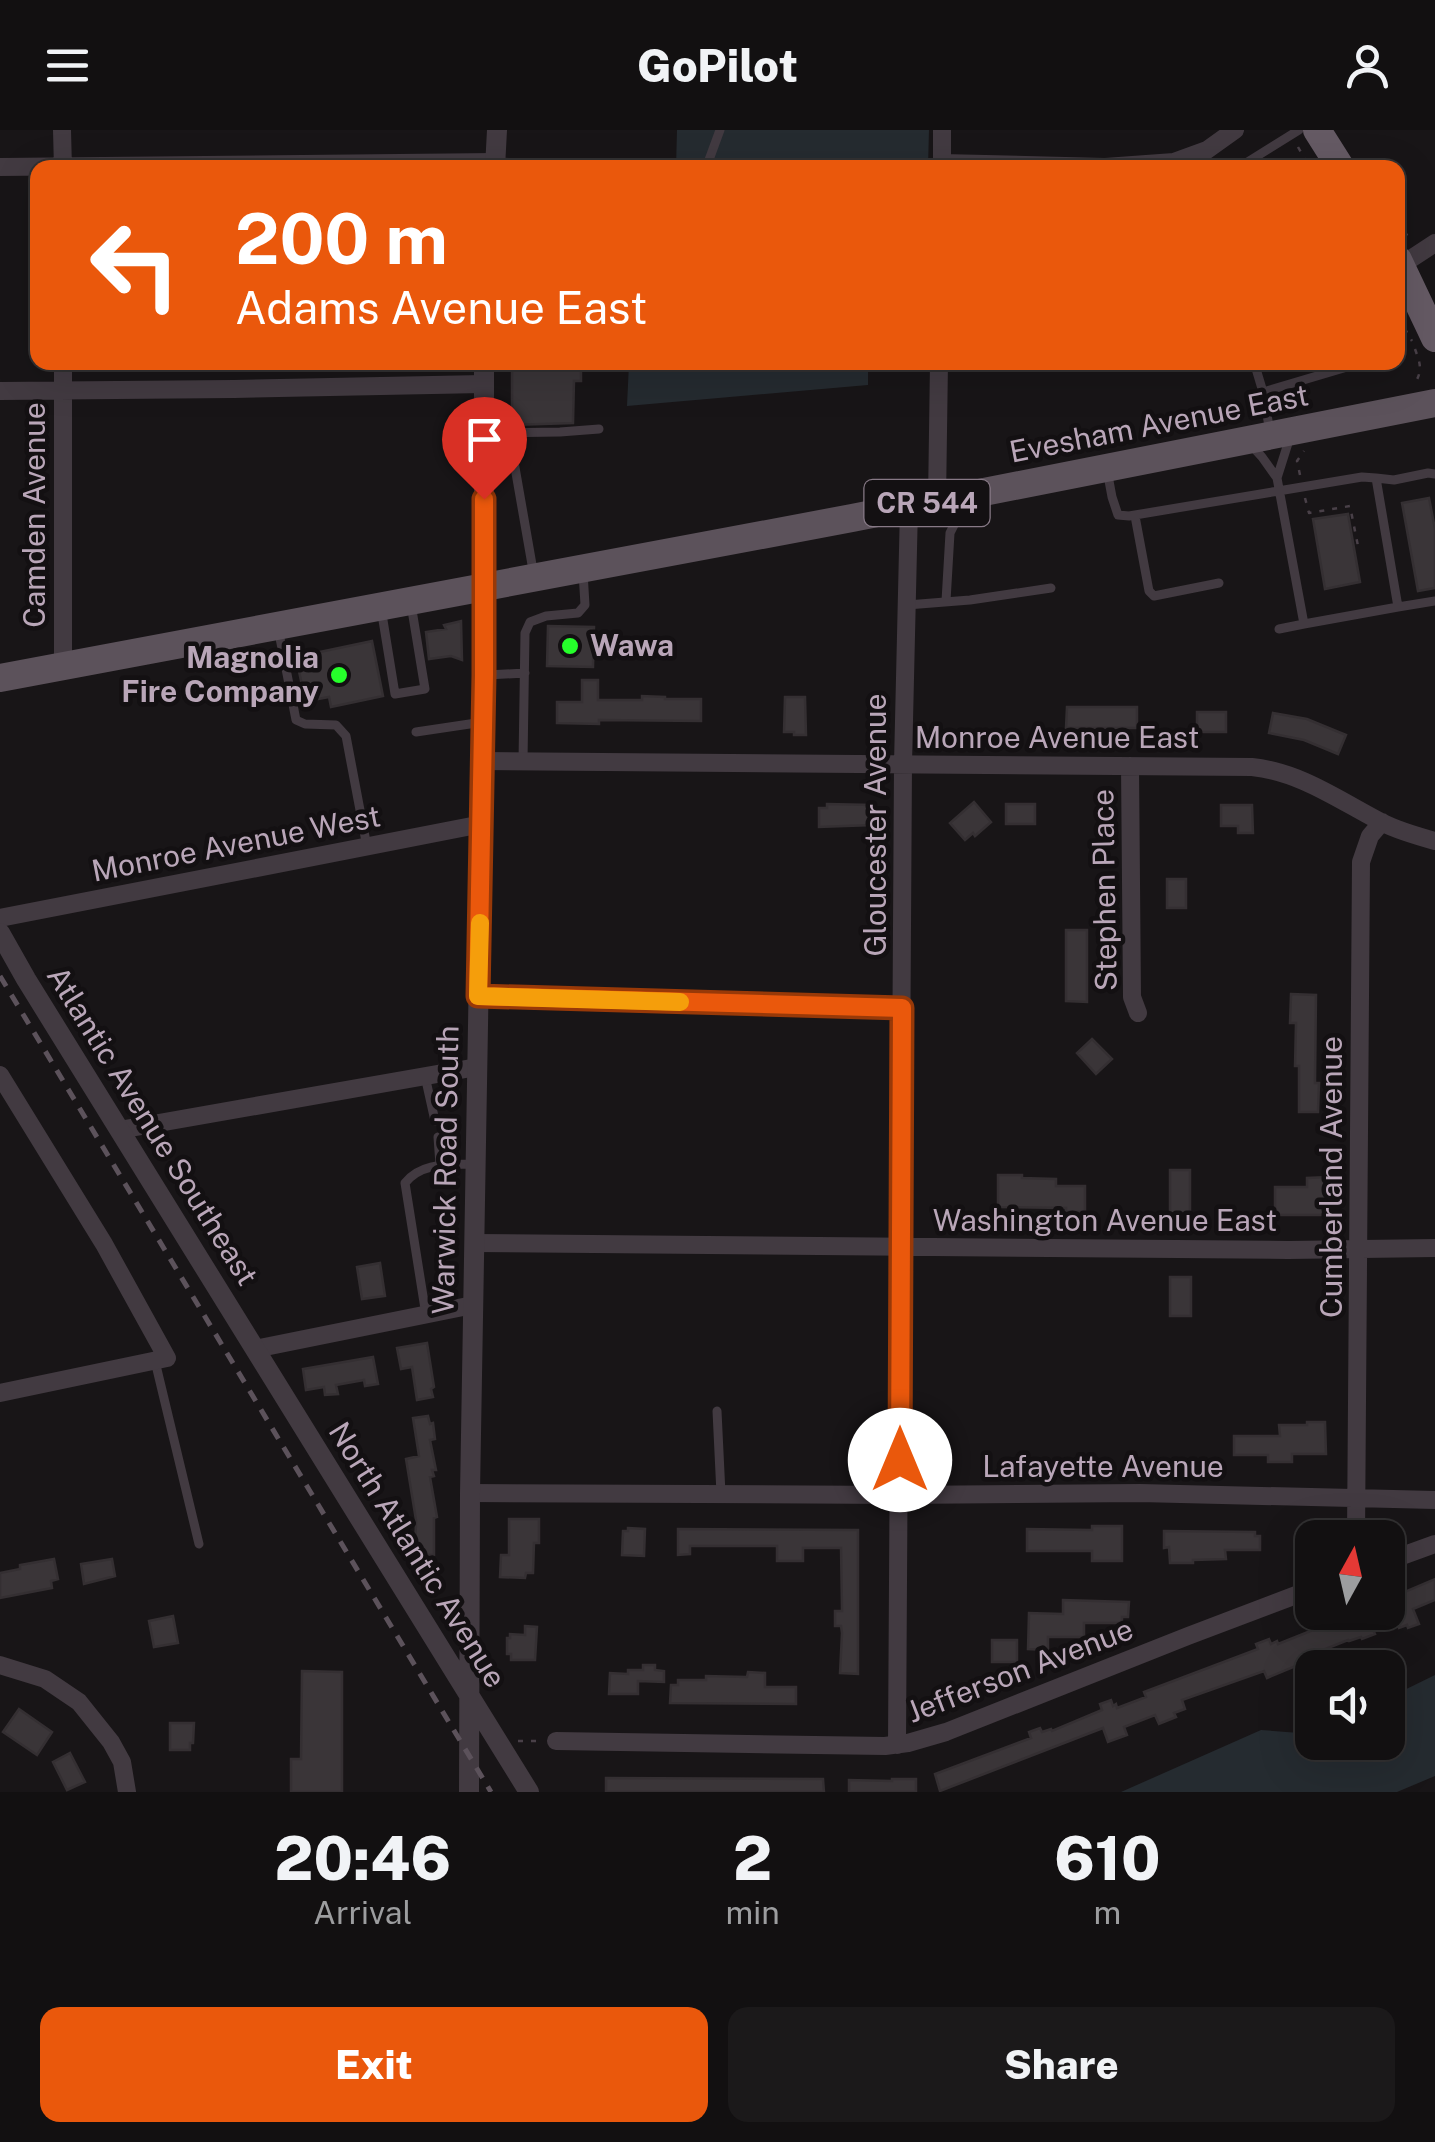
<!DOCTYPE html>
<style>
body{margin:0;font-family:"Public Sans",sans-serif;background:#1b191a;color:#f1f3f6;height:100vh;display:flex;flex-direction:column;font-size:38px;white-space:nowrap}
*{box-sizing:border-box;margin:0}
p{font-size:32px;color:#9c9d9f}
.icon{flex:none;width:55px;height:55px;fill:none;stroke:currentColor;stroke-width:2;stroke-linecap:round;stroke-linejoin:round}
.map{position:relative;height:1662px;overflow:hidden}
.sheet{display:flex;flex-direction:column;background:#121011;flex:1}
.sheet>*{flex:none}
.banner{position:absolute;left:30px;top:30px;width:1375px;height:210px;border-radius:20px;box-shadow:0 10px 40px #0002,0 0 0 2px #313031;background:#ea580c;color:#fff;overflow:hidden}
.needle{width:65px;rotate:8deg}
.tools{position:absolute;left:1295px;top:1390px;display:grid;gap:20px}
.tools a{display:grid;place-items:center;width:110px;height:110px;border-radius:20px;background:#121011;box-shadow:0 10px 40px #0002,0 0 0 2px #313031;font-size:50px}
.pin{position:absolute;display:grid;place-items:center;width:85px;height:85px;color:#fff;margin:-102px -42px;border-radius:50% 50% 50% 0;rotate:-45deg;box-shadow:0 0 10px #0007}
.pin .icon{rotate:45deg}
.me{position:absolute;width:110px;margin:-55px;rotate:0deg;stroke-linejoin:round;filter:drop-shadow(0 0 8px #0008)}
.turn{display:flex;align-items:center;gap:35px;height:210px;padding:0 40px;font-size:45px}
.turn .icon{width:130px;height:130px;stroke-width:2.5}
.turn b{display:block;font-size:70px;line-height:85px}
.eta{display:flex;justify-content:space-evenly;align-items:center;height:170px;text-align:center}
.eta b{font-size:60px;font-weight:800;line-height:70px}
.cta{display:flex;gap:20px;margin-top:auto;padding:20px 40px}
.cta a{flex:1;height:115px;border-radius:20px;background:#ea580c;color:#fff;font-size:40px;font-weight:800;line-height:115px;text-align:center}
.cta a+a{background:#1b191a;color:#f1f3f6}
header{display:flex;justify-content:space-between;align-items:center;height:130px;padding:0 40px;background:#121011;font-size:45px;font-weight:800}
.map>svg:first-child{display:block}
.green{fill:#252b30}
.building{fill:#3a3538;stroke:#342f32;stroke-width:2.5}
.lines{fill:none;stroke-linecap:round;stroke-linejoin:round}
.path{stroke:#494048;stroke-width:2.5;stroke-dasharray:5 8;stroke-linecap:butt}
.service{stroke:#423a41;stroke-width:9}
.minor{stroke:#423a41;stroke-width:18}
.tertiary{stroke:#423a41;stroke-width:20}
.primary{stroke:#5c525b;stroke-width:28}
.trunk{stroke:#655a64;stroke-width:28}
.rail{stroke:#5c525b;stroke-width:5;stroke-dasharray:12 10;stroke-linecap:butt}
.route-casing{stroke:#983908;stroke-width:25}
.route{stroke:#ea580c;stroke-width:18}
.slow{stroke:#f59e0b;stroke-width:18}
.poi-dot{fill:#26ff2b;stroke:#131012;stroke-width:4}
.labels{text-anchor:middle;stroke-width:9;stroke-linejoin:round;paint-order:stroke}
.shield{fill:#131012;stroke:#877986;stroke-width:2.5}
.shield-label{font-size:28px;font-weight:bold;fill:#b9a6b8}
.street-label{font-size:30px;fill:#b9a6b8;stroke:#131012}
.poi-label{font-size:30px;font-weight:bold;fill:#b9a6b8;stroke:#131012;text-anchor:start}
</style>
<header><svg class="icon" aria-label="menu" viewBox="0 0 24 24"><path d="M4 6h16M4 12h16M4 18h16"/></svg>GoPilot<svg class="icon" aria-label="person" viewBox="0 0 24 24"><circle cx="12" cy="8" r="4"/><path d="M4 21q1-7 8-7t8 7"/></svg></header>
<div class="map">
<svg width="1435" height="1662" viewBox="0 0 1435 1662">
<rect width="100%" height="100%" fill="#181517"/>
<!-- green -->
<path class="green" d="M677,0H929L928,37L676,38Z
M629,233H868V255L627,276Z
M1435,1545V1646L1397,1662H1121L1261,1600L1312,1604V1612H1388V1568Z"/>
<!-- building -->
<path class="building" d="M525,232H581V251H574L573,293L512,295V236L525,237Z
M1429,368L1435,399V458L1418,461L1402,373Z
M1348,384L1360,452L1325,459L1313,389Z
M461,491L462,530L451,526L429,529L426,502L446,499L444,495Z
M548,496L594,497L593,537L547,536Z
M372,511L383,566L331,577L329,567L318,569L316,562L304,565L296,527Z
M582,550H598V570H642V566L665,567V569H701V591L599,590V594L557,593V572H582Z
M785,567H805L806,605H794V602H784Z
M1067,577H1137V598H1066Z
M1197,582H1226V602H1197Z
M1273,583L1307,589L1346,605L1338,624L1304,610L1269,603Z
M974,672L991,692L975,706L973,703L965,710L950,693Z
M827,674L873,675V695L819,697V678H827Z
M1006,674H1035V694H1006Z
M1221,675H1252L1253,703H1238V696H1221Z
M1167,749H1186V778H1167Z
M1066,800H1087V872L1066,871Z
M1291,864L1316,865L1315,953H1319L1318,982H1299V936H1295L1296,893H1290Z
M1092,909L1112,929L1096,944L1077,923Z
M1170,1040H1190V1084L1170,1083Z
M998,1045H1022V1048L1056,1049V1056H1085V1082H1066V1078L998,1077Z
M1328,1047V1085H1275V1057H1307V1048Z
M380,1133L385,1166L362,1169L357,1137Z
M1170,1147H1191V1186H1170Z
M427,1213L434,1257L431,1259L433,1267L417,1270L412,1237L401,1239L397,1218Z
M373,1227L378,1254L365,1256L364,1250L336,1255L338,1264L325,1265L324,1257L306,1260L303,1239Z
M428,1286L430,1294L433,1293L435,1309L430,1310L436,1340H432L434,1346L430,1347L437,1387L434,1388V1425H415L416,1390L406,1329L419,1326L413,1288Z
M1307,1292H1325L1326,1324H1292V1332H1268V1325H1234V1306H1280L1279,1295H1307Z
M509,1389H539V1413H534L533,1443H526L525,1448L500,1447L501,1425H509Z
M1092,1396H1122V1431H1092V1421H1027V1399L1092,1400Z
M628,1398L645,1399L644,1426L622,1425L623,1401H628Z
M678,1399L858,1400V1544L840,1543L842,1503L841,1496H835V1481H842L841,1418H803V1431H777V1416H690V1424L678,1425Z
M1164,1401L1255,1402V1406H1260V1420H1225L1226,1429L1193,1430V1433H1170L1169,1417L1164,1418Z
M54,1429L58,1449L51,1451L52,1458L0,1468V1443L20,1439V1435Z
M112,1429L115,1446L84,1454L81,1434Z
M1435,1449V1470L1413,1479L1419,1494L1408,1498L1407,1495L1399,1498L1396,1491L1388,1494V1469Z
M1063,1470L1129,1472L1128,1487H1122V1493H1084V1507H1048V1520L1028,1519L1029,1483L1063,1484Z
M1358,1482H1366L1375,1504L1362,1509L1361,1507L1349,1511L1348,1510L1308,1526L1310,1530L1267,1548L1264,1541L1182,1570L1185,1579L1174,1583L1176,1587L1159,1594L1155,1585L1124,1597L1127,1605L1108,1612L1103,1598L940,1661L935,1644L1031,1608L1029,1602L1040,1598L1042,1602L1051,1599L1052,1601L1102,1580L1100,1574L1111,1570L1113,1576L1116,1574L1117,1578L1146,1567L1144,1562L1258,1519L1256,1514L1269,1509L1271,1514L1277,1511L1278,1514Z
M173,1486L178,1513L154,1517L149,1491Z
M525,1496L537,1497L535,1530H511V1524H507V1508H510V1504L525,1505Z
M992,1510H1017V1532H992Z
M643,1535H655V1540L664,1541V1552L638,1551V1564H609L610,1543L628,1544V1540H643Z
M302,1541L342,1542V1662H291V1629H301Z
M748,1542L765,1543V1557H796V1574L670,1573L671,1555H678V1550H706V1546L747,1547Z
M19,1579L52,1602L37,1625L3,1602Z
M170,1593H194L193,1613H190V1620H170Z
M70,1623L85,1652L67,1660L53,1632Z
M606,1648L823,1649L824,1662H606Z
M892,1649H916V1662H849V1650L892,1651Z"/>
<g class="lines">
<!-- path -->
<path class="path" d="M1298,17L1310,38
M1398,90L1408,107
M1398,187L1412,211
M1415,219C1420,233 1423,240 1415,253
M1300,345L1297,331L1304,321
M1305,368L1309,383L1350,376L1358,416L1354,417
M518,1611H540"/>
<!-- service -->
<path class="service" d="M495,32L641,38
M706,38L720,0
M1238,38L1299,0
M1254,232L1263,262L1270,302
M1263,262L1364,232
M486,303L560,302L599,299
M1290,307L1277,348L1304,494L1398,477
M1251,315L1262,327L1277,348
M486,323H506L513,326L534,446
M1107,340L1112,367L1118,385L1129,386L1362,347L1376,348L1398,477L1435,471
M1376,348L1394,350L1428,343L1435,344
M1135,386L1149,461L1154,466L1219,453
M946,471L950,403L956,391L959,371
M907,475L970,470L1051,458
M381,478L395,564L425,559L411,474
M278,498L296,590L305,594L336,595L346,606L367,717
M1279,499L1304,494
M487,545L525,543
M416,602L483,592
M523,631L525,503L530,492L546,486L578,483L585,475L583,442
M425,946L435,991
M438,1007L440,1035
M426,1185L405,1053C421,1032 449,1035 473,1034
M155,1231L199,1414
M717,1281L721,1364"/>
<!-- minor -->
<path class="minor" d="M62,0L63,38
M942,33L1105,37L1174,32L1207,20L1235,0
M0,37L495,32
M942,38V0
M1400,136L1435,113
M0,261L234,259L483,254
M937,371L939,232
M63,537V232
M482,631L1252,637C1301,642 1340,671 1383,693C1399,701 1417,706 1435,711
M1130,636L1132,867L1138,883
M0,788L482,694
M478,865L902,879
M0,945L104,1114L167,1228L0,1263
M119,1000L477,937
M474,1113L1288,1120L1435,1118
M255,1219L473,1175
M470,1363L900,1365L1140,1363L1435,1370
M1356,1408L1361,732L1370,706L1382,692
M1388,1431L1435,1414
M0,1535L45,1549L79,1572L111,1612L122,1632L127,1662
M556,1611L885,1616L908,1613L946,1602L1188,1506L1312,1459
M897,1615L903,634L909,377"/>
<!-- tertiary -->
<path class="tertiary" d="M495,38L497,0
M0,803L26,849L529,1662
M469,1662L470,1363L484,545V232"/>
<!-- primary -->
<path class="primary" d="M0,548L852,388L1435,273"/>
<!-- trunk -->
<path class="trunk" d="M1317,0L1341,38
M1398,130L1435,208"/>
<!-- rail -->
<path class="rail" d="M0,846L491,1662"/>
</g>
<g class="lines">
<defs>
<path id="route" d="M484,369V545L478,866L902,878L900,1330"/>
</defs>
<!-- route casing -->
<use href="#route" class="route-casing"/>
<!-- route -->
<use href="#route" class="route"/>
<!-- slow -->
<path class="slow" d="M480,793L478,866L680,872"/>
</g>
<!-- markers -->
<g class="poi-dot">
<circle cx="570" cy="516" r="10"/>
<circle cx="339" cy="545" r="10"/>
</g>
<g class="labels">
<!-- shield labels -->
<rect class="shield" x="864.5" y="350" width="125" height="46" rx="8"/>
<g class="shield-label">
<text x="927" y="383">CR 544</text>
</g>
<!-- street labels -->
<g class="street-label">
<text transform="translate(1159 294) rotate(-11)" y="10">Evesham Avenue East</text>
<text transform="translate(35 385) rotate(-90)" y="10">Camden Avenue</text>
<text x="1057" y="618">Monroe Avenue East</text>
<text transform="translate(876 695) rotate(-90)" y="10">Gloucester Avenue</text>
<text transform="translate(236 714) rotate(-11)" y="10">Monroe Avenue West</text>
<text transform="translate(1105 760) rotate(-91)" y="10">Stephen Place</text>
<text transform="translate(152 996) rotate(58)" y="10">Atlantic Avenue Southeast</text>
<text transform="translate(446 1040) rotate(-89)" y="10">Warwick Road South</text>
<text transform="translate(1332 1047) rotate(-90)" y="10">Cumberland Avenue</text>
<text x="1105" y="1101">Washington Avenue East</text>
<text x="1103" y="1347">Lafayette Avenue</text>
<text transform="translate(417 1425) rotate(58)" y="10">North Atlantic Avenue</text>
<text transform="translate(1020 1541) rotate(-21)" y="10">Jefferson Avenue</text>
</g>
<!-- poi labels -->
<g class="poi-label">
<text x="590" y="526">Wawa</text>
<text x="319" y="538" text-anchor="end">Magnolia<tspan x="319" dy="34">Fire Company</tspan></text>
</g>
</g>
</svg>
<div class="tools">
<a><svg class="needle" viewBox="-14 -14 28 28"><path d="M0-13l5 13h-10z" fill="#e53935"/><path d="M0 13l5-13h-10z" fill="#9c9d9f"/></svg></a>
<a><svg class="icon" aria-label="sound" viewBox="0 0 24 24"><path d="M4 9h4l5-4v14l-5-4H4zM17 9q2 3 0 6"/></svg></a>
</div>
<div class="pin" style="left:484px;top:369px;background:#d93025"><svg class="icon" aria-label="arrive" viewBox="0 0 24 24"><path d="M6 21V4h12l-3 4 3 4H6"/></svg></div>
<svg class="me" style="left:900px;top:1330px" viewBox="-20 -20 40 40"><circle r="19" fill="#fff"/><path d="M0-13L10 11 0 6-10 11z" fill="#ea580c"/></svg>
<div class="banner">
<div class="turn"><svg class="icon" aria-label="left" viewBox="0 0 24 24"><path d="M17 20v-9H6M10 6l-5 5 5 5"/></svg><div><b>200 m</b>Adams Avenue East</div></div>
</div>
</div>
<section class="sheet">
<div class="eta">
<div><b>20:46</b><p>Arrival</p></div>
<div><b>2</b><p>min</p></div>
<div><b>610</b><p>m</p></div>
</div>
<div class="cta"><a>Exit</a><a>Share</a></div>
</section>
